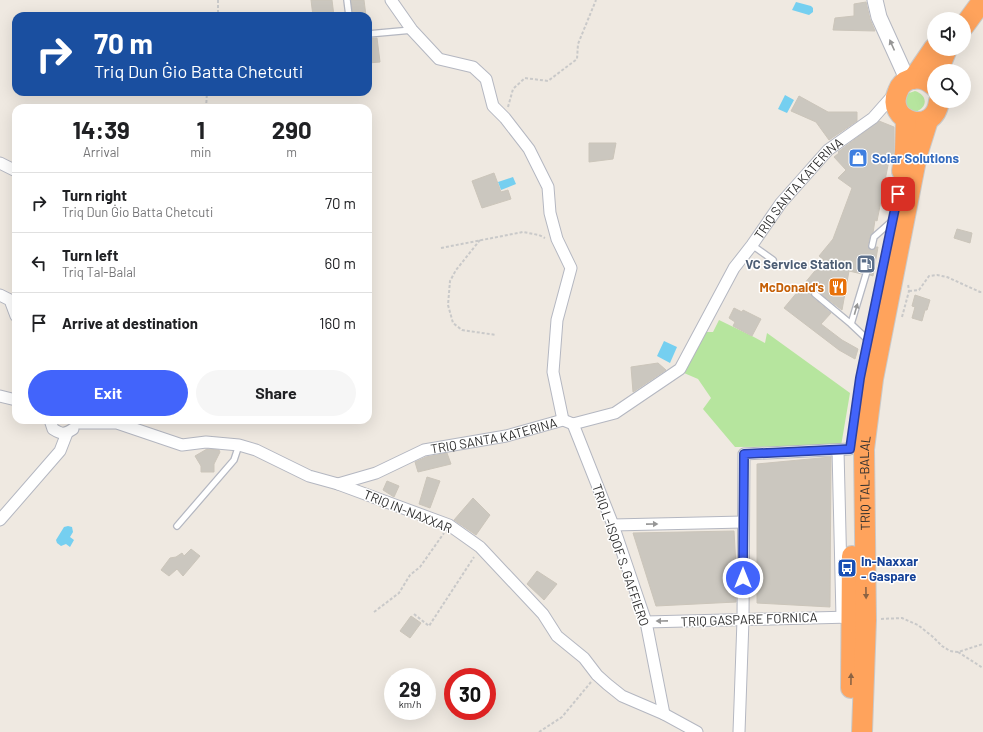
<!DOCTYPE html>
<meta charset="utf-8">
<style>
body{margin:0;font-family:Barlow,sans-serif;background:#f6f6f6;color:#202124;height:100vh;display:flex;flex-direction:column;font-size:15px;white-space:nowrap}
*{box-sizing:border-box;margin:0}
p{font-size:13px;color:#757577}
.icon{flex:none;width:22px;height:22px;fill:none;stroke:currentColor;stroke-width:2;stroke-linecap:round;stroke-linejoin:round}
.map{position:relative;flex:1;overflow:hidden}
.side{position:absolute;left:12px;top:104px;width:360px;height:320px;display:flex;flex-direction:column;background:#fff;border-radius:12px;box-shadow:0 4px 16px #0002}
.side>*{flex:none}
.banner{position:absolute;left:12px;top:12px;width:360px;height:84px;border-radius:12px;box-shadow:0 4px 16px #0002;background:#1a4fa0;color:#fff;overflow:hidden}
.buttons{position:absolute;left:927px;top:12px;display:grid;gap:8px}
.buttons a{display:grid;place-items:center;width:44px;height:44px;border-radius:50%;background:#fff;box-shadow:0 4px 16px #0002;font-size:20px}
.speed{position:absolute;left:384px;top:668px;display:flex;gap:8px;font-size:20px;font-weight:700;text-align:center}
.speed>*{display:grid;place-content:center;width:52px;height:52px;border-radius:50%;background:#fff;box-shadow:0 4px 16px #0002;line-height:1}
.speed small{font-size:10px;font-weight:400}
.speed .limit{border:6px solid #d22;background:#fff;color:#111}
.pin{position:absolute;display:grid;place-items:center;width:34px;height:34px;color:#fff;margin:-17px;border-radius:8px;box-shadow:0 2px 6px #0006}
.me{position:absolute;width:44px;margin:-22px;rotate:0deg;stroke-linejoin:round;filter:drop-shadow(0 0 3px #0008)}
.turn{display:flex;align-items:center;gap:14px;height:84px;padding:0 16px;font-size:18px}
.turn .icon{width:52px;height:52px;stroke-width:2.5}
.turn b{display:block;font-size:28px;line-height:34px}
.eta{display:flex;justify-content:space-evenly;align-items:center;height:68px;text-align:center}
.eta b{font-size:24px;font-weight:700;line-height:28px}
.cta{display:flex;gap:8px;margin-top:auto;padding:8px 16px}
.cta a{flex:1;height:46px;border-radius:24px;background:#4264fb;color:#fff;font-size:16px;font-weight:700;line-height:46px;text-align:center}
.cta a+a{background:#f6f6f6;color:#202124}
ul{padding:0;list-style:none}
li{display:flex;align-items:center;gap:12px;height:60px;padding:0 16px;border-top:1px solid #e0e0e0}
li div{flex:1}
li b{display:block;font-size:15px}
li em{font-style:normal}
.map>svg:first-child{display:block}
.green{fill:#b6e59e}
.water{fill:#75cff0}
.building{fill:#cbc7bf;stroke:#cbc5ba}
.lines{fill:none;stroke-linecap:round;stroke-linejoin:round}
.lane-casing{stroke:#b4b7c1;stroke-width:8}
.street-casing{stroke:#b4b7c1;stroke-width:13}
.secondary-casing{stroke:#b4b7c1;stroke-width:17}
.highway-casing{stroke:#c9c9c9;stroke-width:22}
.path{stroke:#c9c9c9;stroke-width:2;stroke-dasharray:3 2;stroke-linecap:butt}
.lane{stroke:#fff;stroke-width:5.5}
.street{stroke:#fff;stroke-width:11}
.secondary{stroke:#fff;stroke-width:15}
.highway{stroke:#ffa35c;stroke-width:20}
.oneway{fill:#969696}
.oneway2{fill:#8c6343}
.route-casing{stroke:#2b41a3;stroke-width:10}
.route{stroke:#4264fb;stroke-width:7}
.labels{text-anchor:middle;stroke-width:3;stroke-linejoin:round;paint-order:stroke}
.shop-label{font-size:13px;font-weight:bold;fill:#366cbe;stroke:#fff;text-anchor:start}
.street-label{font-size:13px;fill:#2e2e2e;stroke:#fff}
.service-label{font-size:13px;font-weight:bold;fill:#4e5e75;stroke:#fff;text-anchor:end}
.food-label{font-size:13px;font-weight:bold;fill:#c56008;stroke:#fff;text-anchor:end}
.transit-label{font-size:13px;font-weight:bold;fill:#164399;stroke:#fff;text-anchor:start}
</style>
<div class="map">
<svg width="983" height="732" viewBox="0 0 983 732">
<rect width="100%" height="100%" fill="#efe9e1"/>
<!-- green -->
<path class="green" d="M915,91C928,95 928,108 915,112L906,108L905,98L909,93Z
M719,320L752,336L765,343L767,333L850,393L841,446L735,447L703,409L711,398L698,379L684,373L706,332H713Z"/>
<!-- water -->
<path class="water" d="M796,2L811,6L813,8V12L809,15L792,10Z
M785,95L794,100L787,113L778,109Z
M513,177L516,184L501,190L498,182Z
M664,341L677,347L670,363L657,356Z
M68,526L72,527L73,532L70,537L74,540L70,547L66,544L61,546L57,543L56,540L64,527Z"/>
<!-- building -->
<path class="building" d="M311,0H332L334,16H313Z
M351,0H364L366,16H353Z
M866,2L870,19L875,31L833,30L835,18L854,16V4Z
M377,38L380,62L368,63V39Z
M799,96L828,112H857V121L829,140L816,122L791,111Z
M879,121L894,127V151L893,156L890,155L877,221L875,220L873,233L870,236L868,245L869,249L871,250L875,249L876,247H878L873,276L870,275L871,270L868,267L864,268L862,274L849,271L842,310L817,291L813,290L811,294L812,297L831,313L821,324L842,340L858,349L855,359L839,350L784,308L824,260L819,256L833,239L852,188L838,178L846,170L834,157L839,153L838,152Z
M589,143H616L613,159L589,162Z
M494,173L501,192L508,190L511,199L482,208L472,181Z
M957,229L972,233L970,243L954,238Z
M915,295L930,300L927,310H925L922,321L912,318L915,307L912,306Z
M734,308L742,312L743,310L761,319L752,336L733,326L735,322L729,318Z
M658,363L666,370L633,392L631,367Z
M207,449L219,450L220,452L214,464V472H201V466L195,456Z
M447,453L451,464L418,472L415,462L426,457Z
M831,457L830,607L757,603V464Z
M427,477L440,481L430,508L419,504Z
M387,481L399,486L394,497L383,490Z
M473,498L490,515L476,535L454,520Z
M734,531L736,565V602L656,606L633,533Z
M191,549L200,556L183,576L177,569L169,576L161,570L170,558L176,557L182,553L184,556Z
M537,571L557,584L544,600L527,584Z
M411,616L421,623L410,638L400,631Z"/>
<g class="lines">
<defs>
<path id="lane" d="M347,0L349,16
M368,34L412,30
M752,245L773,260
M872,246L874,237L892,221
M867,271L851,324L868,340
M815,294L851,324
M177,526L234,460L239,445"/>
<g id="street">
<path d="M391,0L412,30L439,59L473,67L486,79L493,106L505,118L529,149L548,187L550,213L557,239L571,268L557,320L553,372L563,420"/>
<path d="M0,163L16,171"/>
<path d="M0,295L10,300L16,316"/>
<path d="M0,396L16,400"/>
<path d="M50,420L53,429C61,434 64,435 73,429"/>
<path d="M77,423H117L182,445L206,442L239,445L256,450L309,476L338,484L449,525L480,547L543,614L557,636L584,658L597,675L607,684L622,696L664,714L697,732"/>
<path d="M573,424L613,525L646,622L664,714"/>
<path d="M838,450L842,617"/>
<path id="s1" d="M338,484L376,473L424,450L506,436L563,420L573,424L615,413L680,369L734,268L752,245L781,203L828,150L873,118L896,92"/>
<path d="M0,520L60,451L67,433"/>
<path d="M613,525L743,522"/>
<path d="M646,622L851,617"/>
<path d="M739,732L743,620L744,454L850,449"/>
</g>
<path id="secondary" d="M875,0L879,17L908,81"/>
<g id="highway">
<path d="M964,26L983,0"/>
<path d="M938,71L947,49"/>
<path d="M913,79L934,48"/>
<path d="M934,86C928,80 920,77 911,79C905,81 900,85 898,91C884,122 935,137 939,101"/>
<path d="M902,171L905,152L906,119"/>
<path d="M851,688L852,556"/>
<path id="s2" d="M862,732L866,620L864,449L873,379L917,155L928,120"/>
</g>
</defs>
<!-- lane casing -->
<use href="#lane" class="lane-casing"/>
<!-- street casing -->
<use href="#street" class="street-casing"/>
<!-- secondary casing -->
<use href="#secondary" class="secondary-casing"/>
<!-- highway casing -->
<use href="#highway" class="highway-casing"/>
<!-- path -->
<path class="path" d="M218,0V16
M508,107L513,89L525,78L548,81L577,59L578,44L596,0
M206,108L207,92
M480,240L456,270L450,281L448,305L453,323L462,330L496,335
M441,248L523,232L539,235L545,238
M909,291L919,290L929,276L937,275L947,277L980,292H983
M902,317L909,291L908,284
M374,612L399,593L410,575L420,567L444,533
M414,614L429,626L474,557
M881,619L902,618L918,625L933,637L942,646L950,651L958,652L983,644
M958,652L983,668
M539,732L562,717L591,682"/>
<!-- lane -->
<use href="#lane" class="lane"/>
<!-- street -->
<use href="#street" class="street"/>
<!-- secondary -->
<use href="#secondary" class="secondary"/>
<!-- highway -->
<use href="#highway" class="highway"/>
</g>
<!-- one-way arrows -->
<defs><path id="oneway-solid" d="M-6-.8H1V-3.2L6.5 0L1 3.2V.8H-6Z"/></defs>
<g class="oneway">
<use href="#oneway-solid" transform="translate(892 45) rotate(-114)"/>
<use href="#oneway-solid" transform="translate(856 309) rotate(-74)"/>
<use href="#oneway-solid" transform="translate(652 524) rotate(-1)"/>
<use href="#oneway-solid" transform="translate(662 621) rotate(179)"/>
</g>
<g class="oneway2">
<use href="#oneway-solid" transform="translate(866 593) rotate(89)"/>
<use href="#oneway-solid" transform="translate(851 679) rotate(-89)"/>
</g>
<g class="lines">
<defs>
<path id="route" d="M743,578L744,454L850,449L860,378L898,194"/>
</defs>
<!-- route casing -->
<use href="#route" class="route-casing"/>
<!-- route -->
<use href="#route" class="route"/>
</g>
<!-- icons -->
<defs>
<symbol id="shop-square" viewBox="-11 -11 22 22"><rect x="-9" y="-9" width="18" height="18" rx="4" fill="#3f7fe0" stroke="#fff"/><path d="M-5-2.5h2.3a2.7 3.5 0 0 1 5.4 0H5L5.5 6h-11ZM-1.5-2.5h3a1.5 2.3 0 0 0-3 0Z" fill="#fff"/></symbol>
<symbol id="fuel-square" viewBox="-11 -11 22 22"><rect x="-9" y="-9" width="18" height="18" rx="4" fill="#5c6f8a" stroke="#fff"/><path d="M-5.5-6h7V0h2V4h1.3V-2.5L3-4.5l.8-.8L6-3V5H2.5V1h-1V6h-7ZM-4.2-4.7v3.2H.2V-4.7Z" fill="#fff"/></symbol>
<symbol id="restaurant-square" viewBox="-11 -11 22 22"><rect x="-9" y="-9" width="18" height="18" rx="4" fill="#e8710a" stroke="#fff"/><path d="M-5-6h1v4h1v-4h1v4h1v-4h1v5L-1.5 .5V6h-2V.5L-5-1ZM5-6V6H3V1.5H1.5Q1.5-4 5-6Z" fill="#fff"/></symbol>
<symbol id="bus-square" viewBox="-11 -11 22 22"><rect x="-9" y="-9" width="18" height="18" rx="4" fill="#1a4fb4" stroke="#fff"/><path d="M-5-6H5V4H4V6H2V4H-2V6H-4V4H-5ZM-3.5-4V0h7V-4ZM-3.5 1.2v1.5H-2V1.2ZM2 1.2v1.5H3.5V1.2Z" fill="#fff"/></symbol>
</defs>
<g fill-rule="evenodd">
<use href="#shop-square" x="847" y="147" width="22" height="22"/>
<use href="#fuel-square" x="855" y="253" width="22" height="22"/>
<use href="#restaurant-square" x="827" y="276" width="22" height="22"/>
<use href="#bus-square" x="836" y="557" width="22" height="22"/>
</g>
<g class="labels">
<!-- shop labels -->
<g class="shop-label">
<text x="872" y="163">Solar Solutions</text>
</g>
<!-- street labels -->
<g class="street-label">
<text dy="5" stroke="none"><textPath href="#s1" startOffset="585">TRIQ SANTA KATERINA</textPath></text>
<text dy="5" stroke="none"><textPath href="#s1" startOffset="164">TRIQ SANTA KATERINA</textPath></text>
<text dy="5" stroke="none"><textPath href="#s2" startOffset="249">TRIQ TAL-BALAL</textPath></text>
<text transform="translate(408 511) rotate(22)" y="5">TRIQ IN-NAXXAR</text>
<text transform="translate(621 555) rotate(71)" y="5">TRIQ L-ISQOF S. GAFFIERO</text>
<text transform="translate(749 619) rotate(-2)" y="5">TRIQ GASPARE FORNICA</text>
</g>
<!-- service labels -->
<g class="service-label">
<text x="852" y="269">VC Service Station</text>
</g>
<!-- food labels -->
<g class="food-label">
<text x="824" y="292">McDonald's</text>
</g>
<!-- transit labels -->
<g class="transit-label">
<text x="861" y="566">In-Naxxar<tspan x="861" dy="15">- Gaspare</tspan></text>
</g>
</g>
</svg>
<div class="buttons">
<a><svg class="icon" aria-label="sound" viewBox="0 0 24 24"><path d="M4 9h4l5-4v14l-5-4H4zM17 9q2 3 0 6"/></svg></a>
<a><svg class="icon" aria-label="search" viewBox="0 0 24 24"><circle cx="10" cy="10" r="6"/><path d="M15 15l6 6"/></svg></a>
</div>
<div class="speed"><div>29<small>km/h</small></div><div class="limit">30</div></div>
<div class="pin" style="left:898px;top:194px;background:#d93025"><svg class="icon" aria-label="arrive" viewBox="0 0 24 24"><path d="M6 21V4h12l-3 4 3 4H6"/></svg></div>
<svg class="me" style="left:743px;top:578px" viewBox="-20 -20 40 40"><circle r="17" fill="#4264fb" stroke="#fff" stroke-width="3"/><path d="M0-11L8 9 0 5-8 9z" fill="#fff"/></svg>
<div class="banner">
<div class="turn"><svg class="icon" aria-label="right" viewBox="0 0 24 24"><path d="M7 20v-9h11M14 6l5 5-5 5"/></svg><div><b>70 m</b>Triq Dun Ġio Batta Chetcuti</div></div>
</div>
<section class="side">
<div class="eta">
<div><b>14:39</b><p>Arrival</p></div>
<div><b>1</b><p>min</p></div>
<div><b>290</b><p>m</p></div>
</div>
<ul>
<li><svg class="icon" aria-label="right" viewBox="0 0 24 24"><path d="M7 20v-9h11M14 6l5 5-5 5"/></svg><div><b>Turn right</b><p>Triq Dun Ġio Batta Chetcuti</p></div><em>70 m</em></li>
<li><svg class="icon" aria-label="left" viewBox="0 0 24 24"><path d="M17 20v-9H6M10 6l-5 5 5 5"/></svg><div><b>Turn left</b><p>Triq Tal-Balal</p></div><em>60 m</em></li>
<li><svg class="icon" aria-label="arrive" viewBox="0 0 24 24"><path d="M6 21V4h12l-3 4 3 4H6"/></svg><div><b>Arrive at destination</b></div><em>160 m</em></li>
</ul>
<div class="cta"><a>Exit</a><a>Share</a></div>
</section>
</div>
